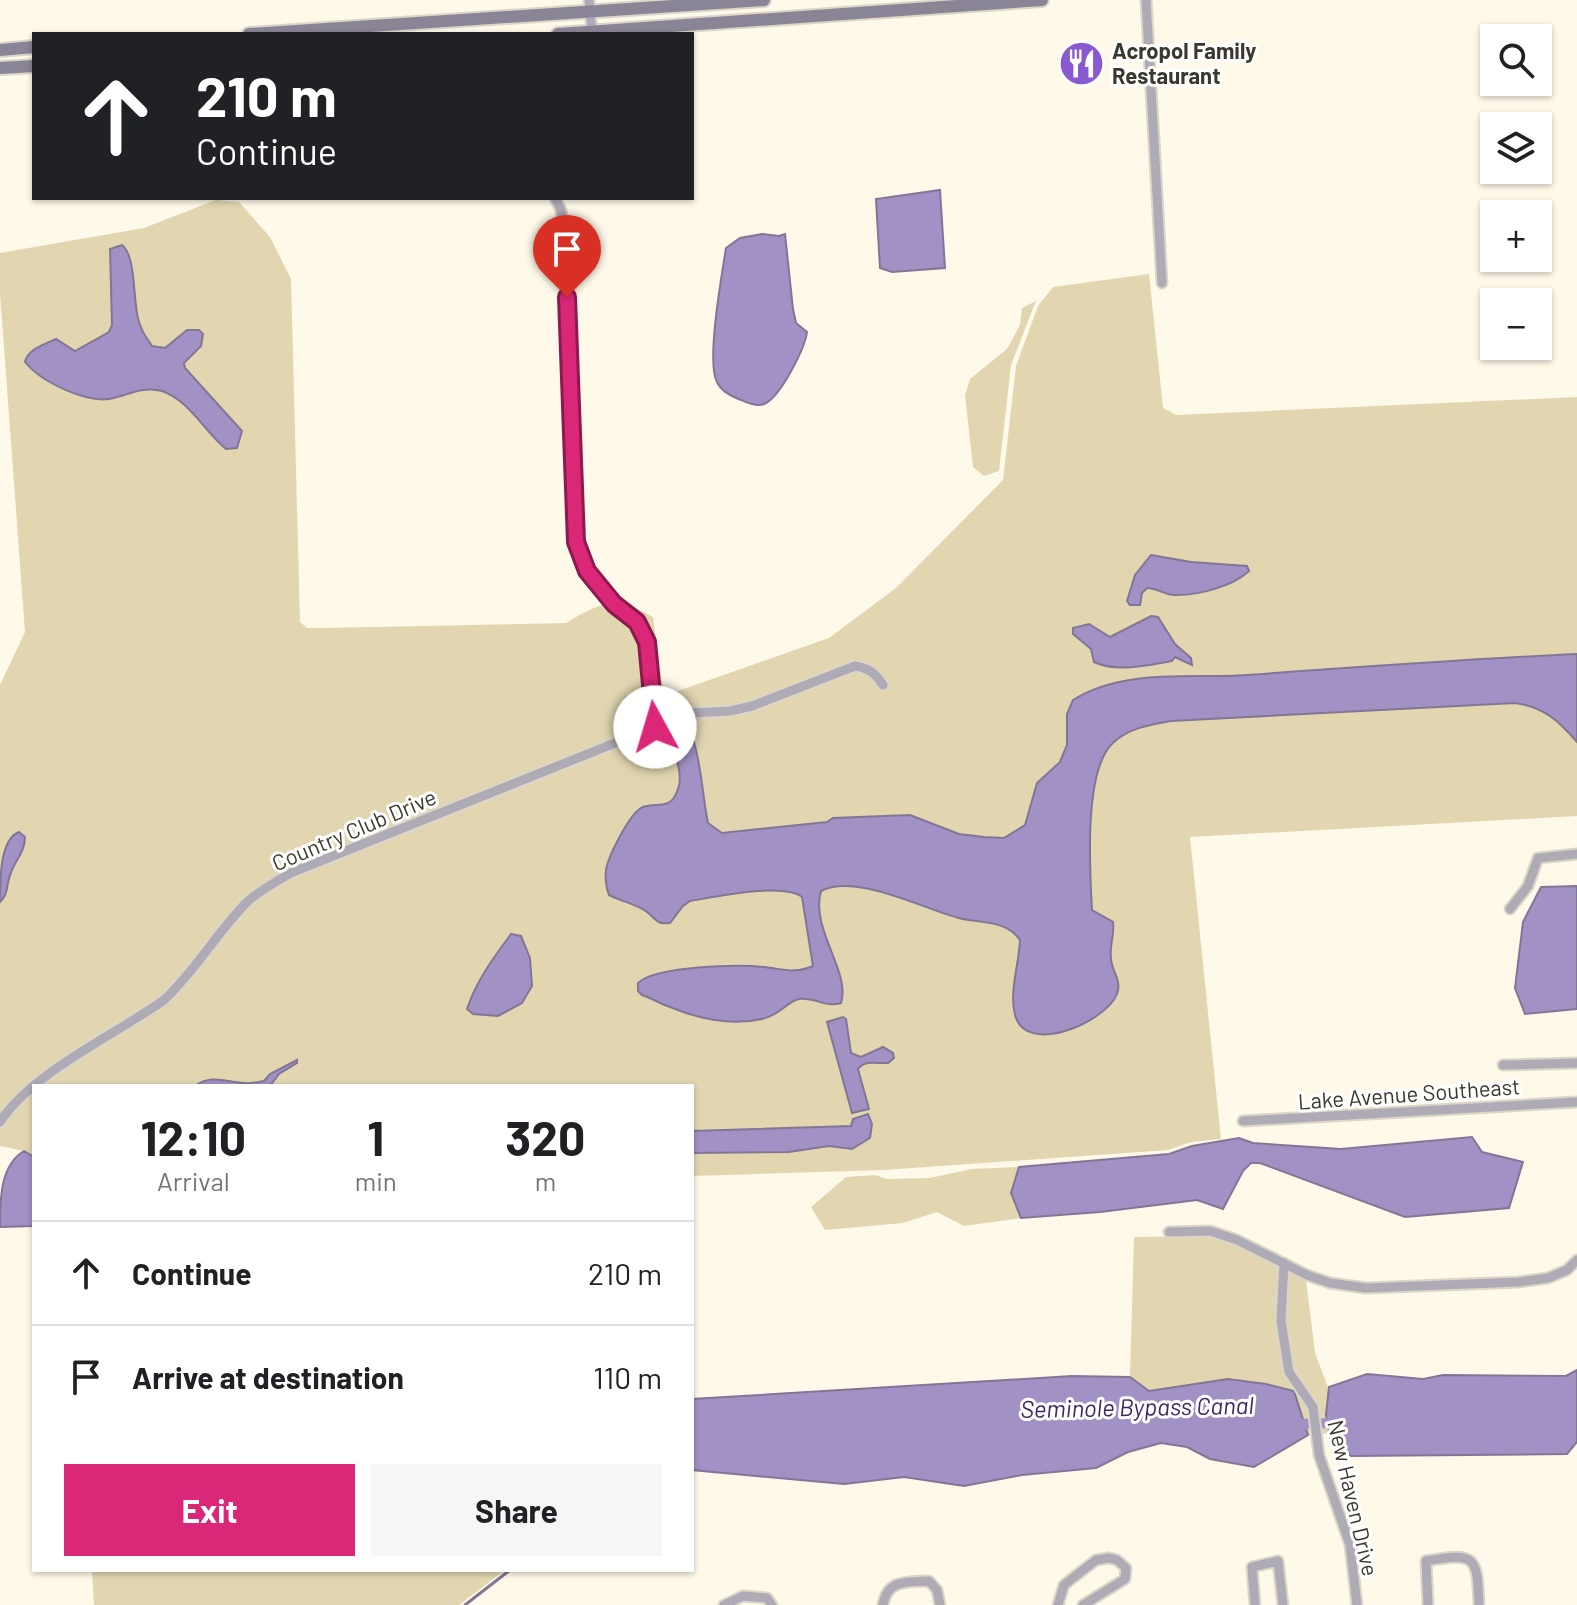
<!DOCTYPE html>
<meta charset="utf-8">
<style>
body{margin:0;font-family:Barlow,sans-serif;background:#f6f6f6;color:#202124;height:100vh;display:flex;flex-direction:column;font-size:30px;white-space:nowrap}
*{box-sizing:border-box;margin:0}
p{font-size:26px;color:#757577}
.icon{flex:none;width:44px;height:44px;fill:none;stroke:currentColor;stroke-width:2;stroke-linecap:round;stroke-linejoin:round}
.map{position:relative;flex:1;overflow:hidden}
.drawer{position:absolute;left:32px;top:1084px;width:662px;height:488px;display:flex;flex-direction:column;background:#fff;border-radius:0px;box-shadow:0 2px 6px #0004}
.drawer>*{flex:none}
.hud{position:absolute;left:32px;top:32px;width:662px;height:168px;border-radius:0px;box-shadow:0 2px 6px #0004;background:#202124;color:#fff;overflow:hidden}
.fabs{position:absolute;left:1480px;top:24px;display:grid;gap:16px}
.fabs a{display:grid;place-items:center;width:72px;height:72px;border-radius:0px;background:#fff;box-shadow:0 2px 6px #0004;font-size:40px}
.pin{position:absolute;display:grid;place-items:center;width:68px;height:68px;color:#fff;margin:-82px -34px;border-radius:50% 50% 50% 0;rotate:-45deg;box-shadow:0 0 8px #0007}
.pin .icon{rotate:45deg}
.me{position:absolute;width:88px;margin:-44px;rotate:354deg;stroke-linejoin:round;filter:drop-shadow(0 0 6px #0008)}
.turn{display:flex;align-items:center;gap:28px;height:168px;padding:0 32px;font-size:36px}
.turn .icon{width:104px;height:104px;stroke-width:2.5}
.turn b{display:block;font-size:56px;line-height:68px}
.eta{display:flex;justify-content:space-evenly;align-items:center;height:136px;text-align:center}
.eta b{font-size:48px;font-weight:700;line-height:56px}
.primary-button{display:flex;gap:16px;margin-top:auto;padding:16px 32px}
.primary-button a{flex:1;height:92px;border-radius:0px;background:#db2777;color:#fff;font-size:32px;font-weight:700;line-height:92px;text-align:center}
.primary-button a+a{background:#f6f6f6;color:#202124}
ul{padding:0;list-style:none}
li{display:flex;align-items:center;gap:24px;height:104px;padding:0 32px;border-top:2px solid #e0e0e0}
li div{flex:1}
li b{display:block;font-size:30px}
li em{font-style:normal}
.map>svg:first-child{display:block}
.green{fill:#e2d6b1}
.water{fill:#a191c4;stroke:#827697;stroke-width:2}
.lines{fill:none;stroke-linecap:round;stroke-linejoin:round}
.stream{stroke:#827697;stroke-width:3}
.canal{stroke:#a191c4;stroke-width:10}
.minor-casing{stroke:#dbd6c7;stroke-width:13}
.secondary-casing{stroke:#dbd6c7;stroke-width:16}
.minor{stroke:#aeabb6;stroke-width:9}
.secondary{stroke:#8a8596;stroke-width:12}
.route-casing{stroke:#8e194d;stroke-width:20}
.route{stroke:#db2777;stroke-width:14}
.labels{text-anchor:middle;stroke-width:6;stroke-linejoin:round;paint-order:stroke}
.poi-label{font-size:22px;font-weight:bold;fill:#3b382d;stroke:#fff;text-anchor:start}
.street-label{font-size:22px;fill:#3b382d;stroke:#fff}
.water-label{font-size:24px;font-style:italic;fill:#3f2665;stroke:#fff}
</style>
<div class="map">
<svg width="1577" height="1605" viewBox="0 0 1577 1605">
<rect width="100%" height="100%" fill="#fef9e9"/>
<!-- green -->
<path class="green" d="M216,200L239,202L270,237L291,279L300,622L307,628H323L566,623C601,602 616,595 653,617L664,696L829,638L896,588L1003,480L1016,366L1038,306L1053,287L1149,274L1163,408L1176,415L1577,397V816L1190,837L1221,1139L1191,1142L1168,1150L884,1170L692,1176V1086H34V1157L24,1151L0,1146V685L25,632L0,293V253L144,228Z
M1036,301L1011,365L999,471L984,476L973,467L965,395L970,379L1007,349L1020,325L1022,308Z
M1019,1167L1011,1193L1021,1218L964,1226L937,1212L903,1223L825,1230L811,1207L846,1177L875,1175L887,1179L930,1178L972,1169Z
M1209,1236L1235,1244L1279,1266L1275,1321L1280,1354L1284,1375L1308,1409L1310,1435H1308L1294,1391C1246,1378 1197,1382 1149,1391L1130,1377L1134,1237Z
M1290,1272L1306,1280L1315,1353L1329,1390L1326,1415L1329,1433L1321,1434C1320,1396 1309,1400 1295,1372C1282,1345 1288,1300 1290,1272Z
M92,1570H505L459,1605H94Z"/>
<!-- water -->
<path class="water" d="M940,190L945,268L892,272L880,268L876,199Z
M762,234L779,236L785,234L793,309L796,323L807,332C805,348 780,398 764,404C757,407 748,403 741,400C733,397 721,391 717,382C706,362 722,274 726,248L740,238Z
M122,245C136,256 133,299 138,318C140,329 146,337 152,346L165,348L187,330H199L203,334L201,346L184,363L185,368L242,431L237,448L226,449C205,432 189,400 162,391C144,386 130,394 114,398C89,405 41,382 25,362C28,349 45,344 56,339L75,351L109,332L112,325L110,249Z
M1151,555L1191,562L1247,566L1249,571C1233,586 1200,595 1177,595C1166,596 1158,588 1147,588L1142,593L1140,605H1130L1127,601L1135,575Z
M1151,616L1158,617L1175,644L1191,658L1192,665L1175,657L1172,661C1148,665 1116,673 1094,662L1091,649L1073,634V628L1089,624L1110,637Z
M1577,654V742C1559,721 1544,707 1515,703L1171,721C1150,725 1131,727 1114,742C1083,768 1090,872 1092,910L1113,922C1115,934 1109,946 1111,959C1112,972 1122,980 1117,994C1106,1022 1026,1057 1015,1015C1009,992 1019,964 1020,940C1005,919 981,924 959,918C924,909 855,873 821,891C810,929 851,972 841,1003C827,1008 814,997 799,999C788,1001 780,1015 762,1019C731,1026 699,1019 670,1007C660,1004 652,998 642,995L638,991V983C656,966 738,964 764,967C783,969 795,974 813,966L802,897C783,882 715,897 690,901L683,906L670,923C657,925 656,919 647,912C637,904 620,901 609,895C606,887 605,879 606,870C608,857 630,812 643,807C658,802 671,811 678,789C683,777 676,759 674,746L689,735L692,736C702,765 702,794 708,823L722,833L827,822L833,818L910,815L959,834L984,837L1004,838L1025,825L1037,783L1060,762L1067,745V714L1073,700C1124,668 1189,679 1247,675C1357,667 1467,659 1577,654Z
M19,832L25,837C25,854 12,863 9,879C6,889 8,894 0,902C0,879 0,839 19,832Z
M1577,886V1009L1525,1014L1515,988L1523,922L1541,887Z
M511,934L521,936L530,958L532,986L522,1003L498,1016L473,1014L467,1009C476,981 494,957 511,934Z
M843,1017L846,1019L851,1053L861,1057L883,1047L893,1053L894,1058L888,1063C878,1064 866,1059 858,1069L869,1109L852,1113L827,1022Z
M297,1060V1063L279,1074L270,1086H195C211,1074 226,1082 245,1083C251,1084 258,1082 264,1081L270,1074Z
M868,1114L872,1124L870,1138L852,1149L829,1146L789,1152L692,1153V1131L851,1126L853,1119Z
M1472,1137L1482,1152L1523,1162L1509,1208L1405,1217L1260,1163H1251L1243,1171L1223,1209L1197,1200L1100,1212L1021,1218L1011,1193L1019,1167L1169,1154L1192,1146L1239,1138L1253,1143L1341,1149Z
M24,1151L34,1157V1226L0,1227C0,1200 0,1165 24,1151Z
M1577,1370V1442L1567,1454L1351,1456L1330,1438L1326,1415L1329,1387L1367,1374L1423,1379L1443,1375L1566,1376Z
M1072,1376L1130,1377L1149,1391L1228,1379L1266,1384L1294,1391L1308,1435L1254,1467L1210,1459L1187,1447L1161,1443L1128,1452L1096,1468L1022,1475L964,1486L904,1477L844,1484L692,1470V1399Z"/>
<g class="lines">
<!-- stream -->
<path class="stream" d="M465,1605L510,1570"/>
<!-- canal -->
<path class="canal" d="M1294,1424L1338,1423"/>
<defs>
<path id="minor" d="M589,0L592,32
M1146,0L1162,283
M655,727L690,713L730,711L752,706L855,666C869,668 875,673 883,685
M1510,909L1528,886L1538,858L1577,854
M1503,1065L1577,1063
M1243,1121L1577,1102
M0,1122C31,1073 115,1035 164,1000C195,971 216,934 246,903C260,890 277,881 293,872L655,727L647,642L637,622L614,604L587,571L576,542L565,237L561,210L555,198
M1169,1232L1210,1231L1237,1240L1307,1275L1330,1283L1366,1288L1519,1282L1548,1278L1567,1270L1577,1260
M1284,1263L1281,1321L1289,1372L1313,1407L1319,1455L1350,1545L1357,1605
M724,1605L743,1596L767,1598L772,1605
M883,1605C887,1579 908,1582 929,1581L937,1590L940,1605
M1058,1605L1064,1585L1096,1560L1109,1558L1117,1560L1126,1568L1125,1579L1083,1605
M1255,1605L1252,1567L1278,1561L1283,1605
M1428,1605L1426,1561C1477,1552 1477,1557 1479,1605"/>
<path id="secondary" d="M249,34L764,0
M558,34L1042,0
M0,50L34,47
M0,68L34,66"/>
</defs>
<!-- minor casing -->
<use href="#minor" class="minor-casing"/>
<!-- secondary casing -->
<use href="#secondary" class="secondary-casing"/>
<!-- minor -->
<use href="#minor" class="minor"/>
<!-- secondary -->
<use href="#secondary" class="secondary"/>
</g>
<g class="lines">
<defs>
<path id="route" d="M567,297L576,542L587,571L614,604L637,622L647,642L655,727"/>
</defs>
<!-- route casing -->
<use href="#route" class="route-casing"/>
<!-- route -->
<use href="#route" class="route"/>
</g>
<!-- icons -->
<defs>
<symbol id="restaurant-disc" viewBox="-11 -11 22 22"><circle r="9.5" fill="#8959d2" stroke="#fff"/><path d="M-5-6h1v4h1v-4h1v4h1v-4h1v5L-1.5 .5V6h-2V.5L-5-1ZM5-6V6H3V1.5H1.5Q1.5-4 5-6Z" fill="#fff"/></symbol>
</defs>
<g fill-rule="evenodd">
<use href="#restaurant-disc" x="1056" y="38" width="51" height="51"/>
</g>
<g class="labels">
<!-- poi labels -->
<g class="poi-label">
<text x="1112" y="59">Acropol Family<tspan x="1112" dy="25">Restaurant</tspan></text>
</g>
<!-- street labels -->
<g class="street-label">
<text transform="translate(354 830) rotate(-23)" y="8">Country Club Drive</text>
<text transform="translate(1409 1094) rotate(-4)" y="8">Lake Avenue Southeast</text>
<text transform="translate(1353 1498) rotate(77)" y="8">New Haven Drive</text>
</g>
<!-- water labels -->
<g class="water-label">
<text transform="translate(1137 1408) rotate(-1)" y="8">Seminole Bypass Canal</text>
</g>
</g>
</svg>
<div class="fabs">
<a><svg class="icon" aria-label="search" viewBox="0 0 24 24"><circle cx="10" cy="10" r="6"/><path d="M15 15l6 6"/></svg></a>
<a><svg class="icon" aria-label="layers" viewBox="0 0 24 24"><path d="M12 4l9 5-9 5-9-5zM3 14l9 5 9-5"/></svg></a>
<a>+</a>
<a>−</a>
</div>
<div class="pin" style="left:567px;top:297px;background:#d93025"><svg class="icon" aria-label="arrive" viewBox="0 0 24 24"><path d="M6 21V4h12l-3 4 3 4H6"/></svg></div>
<svg class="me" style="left:655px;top:727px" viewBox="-20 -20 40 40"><circle r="19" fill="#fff"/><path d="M0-13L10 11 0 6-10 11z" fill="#db2777"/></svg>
<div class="hud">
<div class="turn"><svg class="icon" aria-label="ahead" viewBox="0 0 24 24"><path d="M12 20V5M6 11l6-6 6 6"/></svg><div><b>210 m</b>Continue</div></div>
</div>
<section class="drawer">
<div class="eta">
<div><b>12:10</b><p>Arrival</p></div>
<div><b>1</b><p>min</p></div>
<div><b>320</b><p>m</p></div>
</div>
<ul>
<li><svg class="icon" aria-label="ahead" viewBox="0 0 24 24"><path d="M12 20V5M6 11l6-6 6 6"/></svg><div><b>Continue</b></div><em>210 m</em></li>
<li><svg class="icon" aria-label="arrive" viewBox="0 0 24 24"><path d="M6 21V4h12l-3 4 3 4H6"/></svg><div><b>Arrive at destination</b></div><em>110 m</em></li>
</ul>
<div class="primary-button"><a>Exit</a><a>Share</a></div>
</section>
</div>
